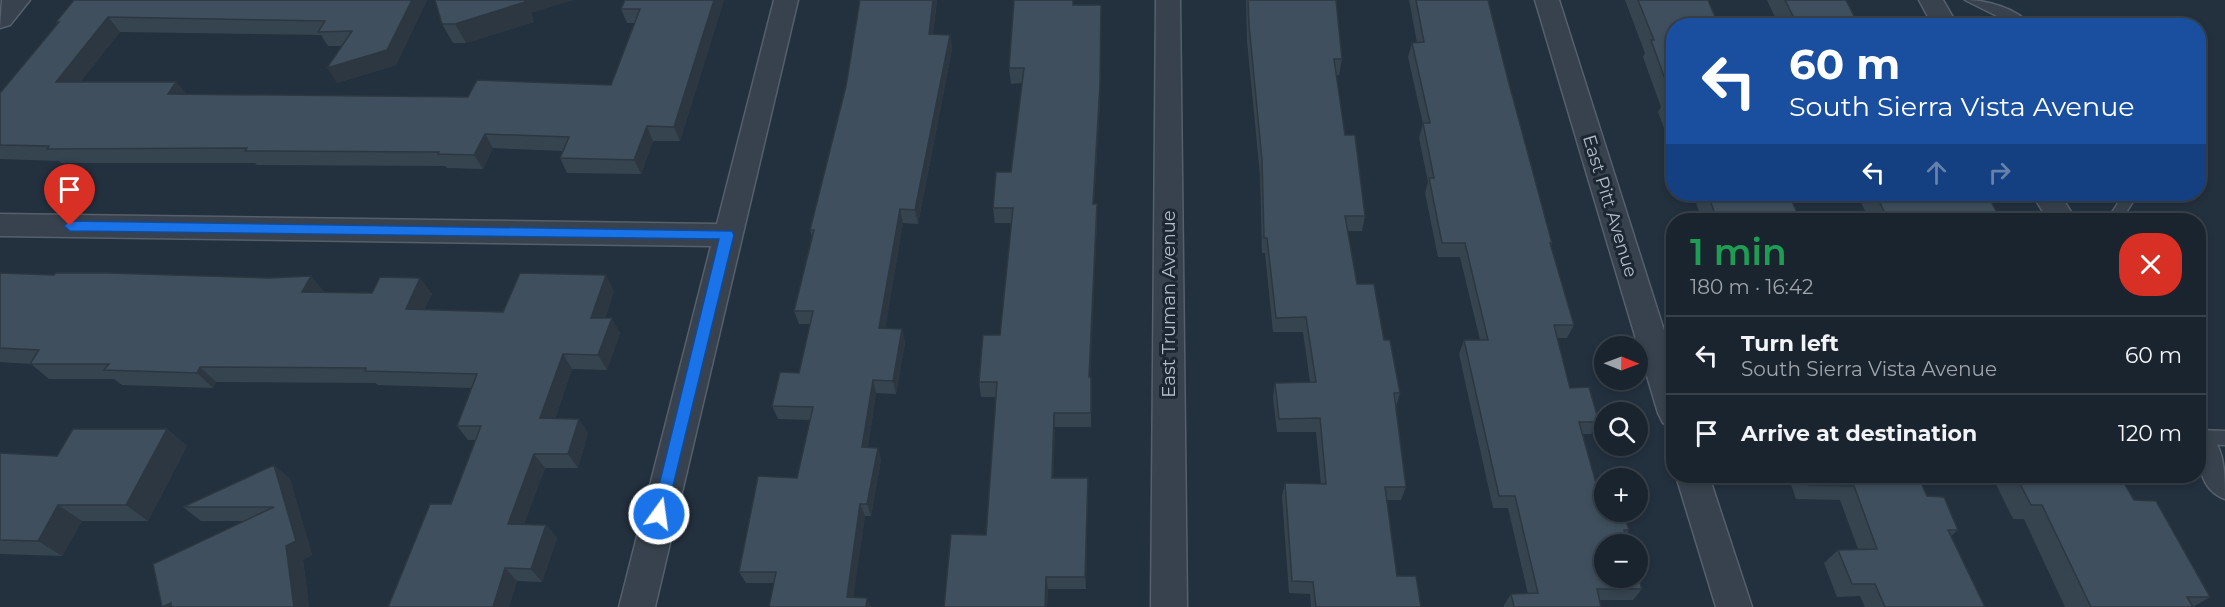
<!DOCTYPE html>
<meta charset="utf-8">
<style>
body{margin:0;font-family:Montserrat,sans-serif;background:#232c36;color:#f1f3f6;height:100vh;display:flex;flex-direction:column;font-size:22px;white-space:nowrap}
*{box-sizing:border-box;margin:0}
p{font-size:20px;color:#9fa4aa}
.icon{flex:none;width:33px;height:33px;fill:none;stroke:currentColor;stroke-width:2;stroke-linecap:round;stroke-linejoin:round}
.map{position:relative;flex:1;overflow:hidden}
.sheet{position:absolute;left:1666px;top:213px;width:540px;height:270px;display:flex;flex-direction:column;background:#1a242e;border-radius:24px;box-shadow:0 3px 9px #0003,0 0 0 2px #38414a}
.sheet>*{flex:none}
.top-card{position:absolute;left:1666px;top:18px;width:540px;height:183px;border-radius:24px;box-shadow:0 3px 9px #0003,0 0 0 2px #38414a;background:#1a4fa0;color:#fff;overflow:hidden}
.needle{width:39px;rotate:91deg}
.controls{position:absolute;left:1594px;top:336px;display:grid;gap:12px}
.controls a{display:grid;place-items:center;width:54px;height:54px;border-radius:50%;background:#1a242e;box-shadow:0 3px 9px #0003,0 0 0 2px #38414a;font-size:30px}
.pin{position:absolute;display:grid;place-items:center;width:51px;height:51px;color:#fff;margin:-62px -26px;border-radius:50% 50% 50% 0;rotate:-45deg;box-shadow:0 0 6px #0007}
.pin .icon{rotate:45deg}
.me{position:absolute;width:66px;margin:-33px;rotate:14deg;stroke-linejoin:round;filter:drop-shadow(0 0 4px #0008)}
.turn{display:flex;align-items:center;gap:21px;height:126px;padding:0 24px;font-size:27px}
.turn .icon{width:78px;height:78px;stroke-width:2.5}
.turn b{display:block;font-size:42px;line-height:51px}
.lanes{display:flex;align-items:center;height:57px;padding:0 24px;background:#0003;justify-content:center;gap:30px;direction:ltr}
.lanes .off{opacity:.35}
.round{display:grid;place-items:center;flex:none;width:63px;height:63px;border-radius:24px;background:#232c36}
.headline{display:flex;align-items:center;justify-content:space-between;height:102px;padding:0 24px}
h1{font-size:36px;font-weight:600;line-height:45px;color:#1e9e55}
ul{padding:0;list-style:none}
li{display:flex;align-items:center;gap:18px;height:78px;padding:0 24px;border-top:2px solid #38414a}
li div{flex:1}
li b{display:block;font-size:22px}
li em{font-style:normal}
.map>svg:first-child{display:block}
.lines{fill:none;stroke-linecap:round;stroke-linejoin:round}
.service-casing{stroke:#55606c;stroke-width:3}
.minor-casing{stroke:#55606c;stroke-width:3}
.tertiary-casing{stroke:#55606c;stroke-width:3}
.service{fill:#37424e;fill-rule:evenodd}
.minor{fill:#37424e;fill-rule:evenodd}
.tertiary{fill:#37424e;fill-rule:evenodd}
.wall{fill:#364450}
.shaded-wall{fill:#2c3741}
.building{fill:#3f4f5d;stroke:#2c3741;stroke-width:1.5}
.route{fill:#1a73e8;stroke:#114b97;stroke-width:1.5}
.labels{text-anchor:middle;stroke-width:6;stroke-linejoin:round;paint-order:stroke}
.street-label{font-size:18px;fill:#b3bdc9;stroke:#1c2733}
</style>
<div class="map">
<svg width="2225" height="607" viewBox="0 0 2225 607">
<rect width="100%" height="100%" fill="#23303e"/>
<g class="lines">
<defs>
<path id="service" d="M1965,0C1986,0 2017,8 2031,26H2017Z
M2124,194H2138L2121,220H2107Z
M2199,430L2225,431V445L2199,444Z"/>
<path id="minor" d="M774,0H798L655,607H619L711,246L0,236V214L717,224Z
M1156,0H1180L1187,607H1151Z
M1535,0H1559L1674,362V427L1663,423L1658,413Z
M1919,0H1943L1958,26H1933Z
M2032,194H2060L2076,220H2048Z
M2199,428C2225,439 2225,471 2225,499C2195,488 2199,455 2199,428Z
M1676,476H1709L1752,607H1716Z"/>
<path id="tertiary" d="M2,0H30L10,25L0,28Z"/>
</defs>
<!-- service casing -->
<use href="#service" class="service-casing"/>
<!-- minor casing -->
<use href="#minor" class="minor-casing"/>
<!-- tertiary casing -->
<use href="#tertiary" class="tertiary-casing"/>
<!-- service -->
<use href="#service" class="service"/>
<!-- minor -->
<use href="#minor" class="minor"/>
<!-- tertiary -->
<use href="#tertiary" class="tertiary"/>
</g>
<!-- wall -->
<path class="wall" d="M74,0H427L396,65L337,83L342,46H328L321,35L120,32L80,82H176L186,94L468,97L611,85L634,23H627L621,9L625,0H724L680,141H653L641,174L567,173L560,158L563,151L493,148L483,169L447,168L445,166L257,165L255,163H61L59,161L0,159V93L57,24L56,22Z
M860,0H937L933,34L950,35L952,49L918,224L903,223L885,329H902L905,343L896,394L876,393L868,447L878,448L881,460L871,516H865L853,597L867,598L871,607H769L774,583H746L739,572L797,478L810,420L778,419L772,406L799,373L810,324H799L794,311L812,237L810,230L846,86Z
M1246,0H1336L1342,59L1339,75H1336L1345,135L1365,216L1362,231H1348L1357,284L1384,340L1400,393L1396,407L1406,487L1401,500H1387L1397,576L1421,607H1311L1310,594L1289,593L1282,496L1285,483L1321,484L1316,432H1277L1273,397L1275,383L1310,382L1303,332H1273L1265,253H1262L1260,175L1247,41Z
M1409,0H1488L1506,72L1552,243L1551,247L1574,325L1567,338H1557L1570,388L1599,422L1591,434H1582L1598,490L1629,530L1626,534L1642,589L1633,600H1600L1601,607H1504V605L1511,594H1528L1508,508H1493L1459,354L1464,340H1480L1460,257H1438L1425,193L1428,182L1419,138L1423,124L1408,57L1412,43H1417Z
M1625,0H1708L1674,26V147H1671L1658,112L1661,107L1643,57L1645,53Z
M1767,0H1846L1859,26H1779Z
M1074,5L1100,101L1094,204H1097V220L1090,377L1091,391V427H1055L1053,478H1088L1086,589H1048L1047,607H944L986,535L996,397H981L979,382L1000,335L1012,223H995L993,208L1011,172L1022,83L1011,84L1009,68Z
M531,13L534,22L466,43H453L442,24Z
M1693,194H1789L1800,220H1702Z
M1862,194H1876L2001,220H1869L1859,198Z
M0,273L54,275L269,278L311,276L324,292L323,293H372L420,278L432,294L424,310L503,312L614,291L605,318L620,333L607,370L572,369L555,419H579L588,433L578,468H545L524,524L546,525L557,538L542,582L517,581L509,607H388L451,504L475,440H468L457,426L471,388L378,385L375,383L216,382L213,388L122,385L114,379H49L31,364L0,362Z
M167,429L187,446L148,521H82L62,556L0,554V453L57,456Z
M274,465L290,479L312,555L303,560L309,607H163L244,521H201L183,507Z
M1788,476H1918L1927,496L1958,530L1951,536L1985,607H1865L1860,596L1837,597L1824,563L1838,550L1858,549L1840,500L1796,499Z
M1992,476H2120L2134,500L2210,597L2193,607H2065L2024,519H2013Z"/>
<!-- shaded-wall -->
<path class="shaded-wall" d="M412,0H427L396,65L337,83L327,68Z
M524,0H574L531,13L534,22L466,43L455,24Z
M714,0H724L680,141L674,127Z
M933,0H937L931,49L929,34Z
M1101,5L1100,101L1093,220V204Z
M108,17L120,32L69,97L56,82Z
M950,35L952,49L918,224L915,210Z
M176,82L188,96L168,94Z
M647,126L653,141L641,174L634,160Z
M485,134L493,148L483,169L474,155Z
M1097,204V220L1090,391L1089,377Z
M900,209L903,223L883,342L879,328Z
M606,275L614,291L600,333L591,318Z
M311,276L324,292L315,308L302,292Z
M420,278L432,294L418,324L406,309Z
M612,318L620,333L607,370L598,355Z
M902,329L905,343L896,394L893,381Z
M563,354L572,369L550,433L540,418Z
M200,367L216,382L213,388L197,373Z
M873,380L876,393L866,460L862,447Z
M1054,413L1055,427L1053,491L1052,478Z
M579,419L588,433L578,468L568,454Z
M167,429L187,446L148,521L126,505Z
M878,448L881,460L871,516L867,504Z
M534,454L545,468L519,537L508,524Z
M274,465L290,479L312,555L303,560L309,607H294Z
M1088,478V491L1086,589L1085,577Z
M860,504L865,516L852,607L847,597Z
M58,505L82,521L62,556L38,541Z
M546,525L557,538L542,582L531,569Z
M505,568L517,581L509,607H493Z
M1046,577L1048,589L1047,607H1045Z
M867,598L871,607H866Z
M171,603L177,607H163Z"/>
<!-- building -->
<path class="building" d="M74,0H412L387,50L327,68L352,31L318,32L325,21L108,17L56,82H176L168,94L468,97L477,80L611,85L640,9H621L625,0H714L674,127L647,126L634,160L560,158L569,137L485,134L474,155L438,154L439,152L245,151L247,148L47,149L49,146L0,145V93L59,22H56Z
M435,0H524L525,2L455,24H442Z
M860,0H933L929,34L950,35L915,210L900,209L879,328L902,329L893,381L873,380L862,447L878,448L867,504H860L847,597L867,598L866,607H769L776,572H739L758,476L797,478L813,407L772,406L780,372L799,373L813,311H794L814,230H810L846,86Z
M1014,0H1073V5H1101L1100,85L1093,204H1097L1089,377H1091V413H1054L1052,478H1088L1085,577H1046L1045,607H944L951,534L986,535L997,382H979L983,335H1000L1013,208H993L996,172H1011L1024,68H1009Z
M1248,0H1336L1342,59H1334L1345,135H1355L1365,216H1345L1357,284H1374L1384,340H1390L1400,393H1394L1406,487H1385L1397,576H1416L1421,607H1316L1313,582L1292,581L1285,483L1326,484L1320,418L1279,419L1275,383L1316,382L1306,317L1276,318L1267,238H1264L1262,160L1249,25Z
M1416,0H1488L1506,72L1552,243H1550L1574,325H1554L1570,388L1589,387L1599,422H1579L1598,490H1605V512H1623L1629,530H1624L1629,544H1605V578H1638V576L1642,589H1597L1601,607H1514L1511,594L1538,593L1515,496H1499L1464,340H1488L1465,243H1442L1429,178H1434L1423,123H1430L1412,43L1424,42Z
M1638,0H1708L1719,26H1674V116L1666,96H1671L1651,40H1654Z
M1785,0H1846L1859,26H1798Z
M1708,194H1789L1800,220H1717Z
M1876,194H1987L2001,220H1893L1891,216H1886Z
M0,273L54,275L56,273H108L269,278L311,276L302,292L372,293L380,277L420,278L406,309L503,312L520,273L606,275L591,318H612L598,355L563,354L540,418L579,419L568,454H534L508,524L546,525L531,569L505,568L493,607H388L430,504H451L481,426H457L477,374L365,371L366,368L200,367L197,373L104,370L109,364H30L39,350L0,348Z
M73,429H167L126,505H58L38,541L0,540V453L57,456Z
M274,465L296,541L286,546L294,607H171V603L162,607L153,564L274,507H183Z
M1806,476H1918L1927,496L1944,497L1958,530H1948L1985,607H1885L1875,584H1852L1838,550L1877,549L1854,486L1809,485Z
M2016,476H2120L2134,500L2156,501L2210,597H2187L2193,607H2091L2042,505H2031Z"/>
<!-- route -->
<path class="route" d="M70,221L732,231L734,235L665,519L659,521L654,519L652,514L719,239L70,231L64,226Z"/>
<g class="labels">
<!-- street labels -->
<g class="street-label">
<text transform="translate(1610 206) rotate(73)" y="6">East Pitt Avenue</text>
<text transform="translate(1169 304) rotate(-90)" y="6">East Truman Avenue</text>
</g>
</g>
</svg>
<div class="controls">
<a><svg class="needle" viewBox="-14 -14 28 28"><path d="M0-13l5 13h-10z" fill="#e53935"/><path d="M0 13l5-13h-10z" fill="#9fa4aa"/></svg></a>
<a><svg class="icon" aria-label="search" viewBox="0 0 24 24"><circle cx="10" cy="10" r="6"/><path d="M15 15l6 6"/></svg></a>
<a>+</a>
<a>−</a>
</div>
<div class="pin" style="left:70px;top:226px;background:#d93025"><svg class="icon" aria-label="arrive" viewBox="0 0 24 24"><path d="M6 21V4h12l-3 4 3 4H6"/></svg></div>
<svg class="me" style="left:659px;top:514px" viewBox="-20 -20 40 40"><circle r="17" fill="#1a73e8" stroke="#fff" stroke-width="3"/><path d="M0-11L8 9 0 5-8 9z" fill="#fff"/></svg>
<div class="top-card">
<div class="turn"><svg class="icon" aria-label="left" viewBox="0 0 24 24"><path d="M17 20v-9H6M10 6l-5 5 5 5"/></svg><div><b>60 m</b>South Sierra Vista Avenue</div></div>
<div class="lanes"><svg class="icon" aria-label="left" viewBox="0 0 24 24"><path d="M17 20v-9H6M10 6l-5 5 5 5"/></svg><svg class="icon off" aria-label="ahead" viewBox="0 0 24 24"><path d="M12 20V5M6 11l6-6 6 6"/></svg><svg class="icon off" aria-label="right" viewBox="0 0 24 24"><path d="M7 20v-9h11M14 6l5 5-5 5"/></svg></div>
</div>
<section class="sheet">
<div class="headline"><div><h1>1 min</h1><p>180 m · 16:42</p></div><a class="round" style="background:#d93025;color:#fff"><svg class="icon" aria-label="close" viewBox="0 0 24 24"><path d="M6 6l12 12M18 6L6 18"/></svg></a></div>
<ul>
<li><svg class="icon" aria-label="left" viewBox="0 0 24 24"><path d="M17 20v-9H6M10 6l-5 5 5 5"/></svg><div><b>Turn left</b><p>South Sierra Vista Avenue</p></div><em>60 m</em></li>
<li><svg class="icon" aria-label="arrive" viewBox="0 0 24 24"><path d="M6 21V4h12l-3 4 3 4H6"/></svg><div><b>Arrive at destination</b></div><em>120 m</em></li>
</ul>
</section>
</div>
